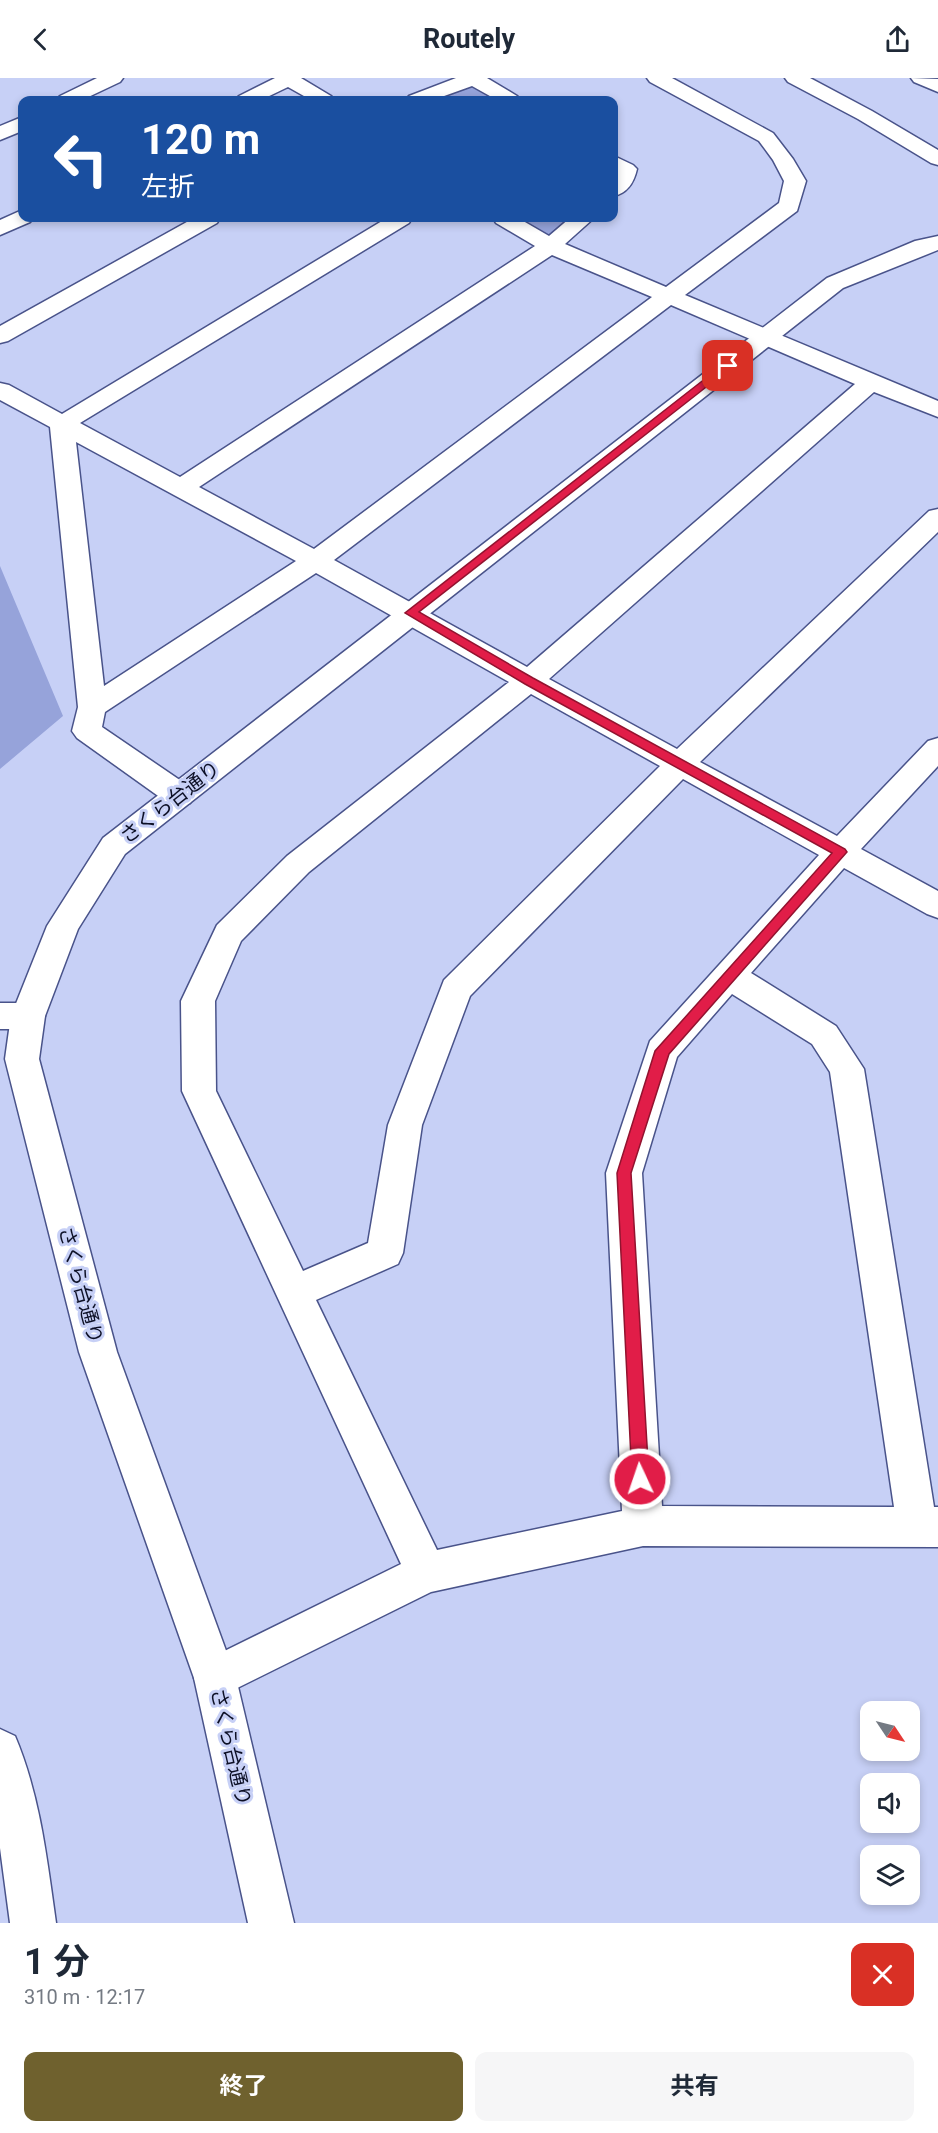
<!DOCTYPE html>
<html lang="ja">
<meta charset="utf-8">
<style>
body{margin:0;font-family:Roboto,"Noto Sans JP",sans-serif;background:#f6f6f7;color:#1f2937;height:100vh;display:flex;flex-direction:column;font-size:22px;white-space:nowrap}
*{box-sizing:border-box;margin:0}
p{font-size:20px;color:#747a83}
.icon{flex:none;width:33px;height:33px;fill:none;stroke:currentColor;stroke-width:2;stroke-linecap:round;stroke-linejoin:round}
.map{position:relative;height:1845px;overflow:hidden}
.side{display:flex;flex-direction:column;background:#fff;flex:1}
.side>*{flex:none}
.hud{position:absolute;left:18px;top:18px;width:600px;height:126px;border-radius:12px;box-shadow:0 3px 9px #0003;background:#1a4fa0;color:#fff;overflow:hidden}
.needle{width:39px;rotate:125deg}
.tools{position:absolute;left:860px;top:1623px;display:grid;gap:12px}
.tools a{display:grid;place-items:center;width:60px;height:60px;border-radius:12px;background:#fff;box-shadow:0 3px 9px #0003;font-size:30px}
.pin{position:absolute;display:grid;place-items:center;width:51px;height:51px;color:#fff;margin:-26px;border-radius:12px;box-shadow:0 3px 9px #0006}
.me{position:absolute;width:66px;margin:-33px;rotate:357deg;stroke-linejoin:round;filter:drop-shadow(0 0 4px #0008)}
.turn{display:flex;align-items:center;gap:21px;height:126px;padding:0 24px;font-size:27px}
.turn .icon{width:78px;height:78px;stroke-width:2.5}
.turn b{display:block;font-size:42px;line-height:51px}
.round{display:grid;place-items:center;flex:none;width:63px;height:63px;border-radius:12px;background:#f6f6f7}
.summary{display:flex;align-items:center;justify-content:space-between;height:102px;padding:0 24px}
h1{font-size:36px;font-weight:700;line-height:45px}
.cta{display:flex;gap:12px;margin-top:auto;padding:12px 24px}
.cta a{flex:1;height:69px;border-radius:12px;background:#6f612e;color:#fff;font-size:24px;font-weight:700;line-height:69px;text-align:center}
.cta a+a{background:#f6f6f7;color:#1f2937}
header{display:flex;justify-content:space-between;align-items:center;height:78px;padding:0 24px;background:#fff;font-size:27px;font-weight:700}
.map>svg:first-child{display:block}
.green{fill:#96a3da}
.lines{fill:none;stroke-linecap:round;stroke-linejoin:round}
.minor-casing{stroke:#49538a;stroke-width:3}
.tertiary-casing{stroke:#49538a;stroke-width:3}
.minor{fill:#fff;fill-rule:evenodd}
.tertiary{fill:#fff;fill-rule:evenodd}
.route{fill:#e11d48;stroke:#92132f;stroke-width:1.5}
.labels{text-anchor:middle;stroke-width:6;stroke-linejoin:round;paint-order:stroke}
.street-label{font-size:20px;fill:#0d1026;stroke:#c7d0f6}
</style>
<header><svg class="icon" aria-label="back" viewBox="0 0 24 24"><path d="M15 5l-7 7 7 7"/></svg>Routely<svg class="icon" aria-label="share" viewBox="0 0 24 24"><path d="M12 15V3M7 8l5-5 5 5M5 13v7h14v-7"/></svg></header>
<div class="map">
<svg width="938" height="1845" viewBox="0 0 938 1845">
<rect width="100%" height="100%" fill="#c7d0f6"/>
<!-- green -->
<path class="green" d="M473,0L510,22H416Z
M506,140H583L550,168Z
M0,488L63,638L0,691Z"/>
<g class="lines">
<defs>
<path id="minor" d="M97,0H123L120,4L82,22H57L60,18Z
M275,0H301L331,18L334,22H311L288,9L261,22H236L239,18Z
M456,0H487L517,18L520,22H497L472,8L433,22H406L409,18Z
M647,0H672L773,55L793,81L806,103L797,133L685,217L938,323V339L874,314L549,601L677,671L929,433L938,431V454L700,684L837,758L928,663L938,660V688L861,771L938,813V840L927,836L844,790L751,895L836,948L864,991L934,1429H938V1469L643,1468L431,1514L215,1621L200,1615L194,1600L200,1585L401,1486L182,1013L181,923L217,847L287,778L509,604L316,495L105,634L102,649L190,709L194,717L190,725L179,728L168,725L77,660L72,653L78,629L50,349L0,322V305L9,307L62,336L387,140H412L409,145L80,345L180,399L535,168L496,145L493,140H518L549,158L570,140H594L565,166L666,209L779,125L784,103L773,82L759,63L650,4ZM552,177L652,219L314,471L199,409ZM671,227L855,306L527,589L334,482ZM76,364L296,483L104,608ZM531,616L660,688L444,902L388,1047L368,1165L303,1193L216,1013L215,923L241,863L309,794ZM683,701L819,777L650,963L606,1095L622,1433L437,1472L316,1222L398,1186L403,1175L422,1047L470,918ZM732,916L812,966L830,994L894,1429L662,1428L642,1095L677,979Z
M911,0L938,1V14L914,4Z
M22,39V53L0,62V48Z
M614,78L633,87L637,91C634,104 628,115 614,118Z
M22,132V140H33L30,144L0,157V142Z
M194,140H220L217,145L8,263L0,265V248Z
M0,925H28L40,929L45,938L40,947L28,951H0Z
M0,1651L15,1658C40,1717 47,1781 56,1845H10L0,1770Z"/>
<path id="tertiary" d="M785,0H810L872,33L938,72V87L931,85L858,41L788,4Z
M938,158V172L843,210L125,776L78,851L45,938L39,981L117,1274L236,1600L294,1845H248L194,1600L79,1274L5,981L11,938L47,848L103,760L827,200L915,163Z"/>
</defs>
<!-- minor casing -->
<use href="#minor" class="minor-casing"/>
<!-- tertiary casing -->
<use href="#tertiary" class="tertiary-casing"/>
<!-- minor -->
<use href="#minor" class="minor"/>
<!-- tertiary -->
<use href="#tertiary" class="tertiary"/>
</g>
<!-- route -->
<path class="route" d="M724,286L733,288L419,534L533,600L845,771L847,774L669,976L631,1095L649,1401L646,1406L640,1408L635,1406L632,1401L617,1095L655,973L832,775L525,606L405,535Z"/>
<g class="labels">
<!-- street labels -->
<g class="street-label">
<text transform="translate(170 724) rotate(-38)" y="7">さくら台通り</text>
<text transform="translate(81 1207) rotate(75)" y="7">さくら台通り</text>
<text transform="translate(231 1669) rotate(77)" y="7">さくら台通り</text>
</g>
</g>
</svg>
<div class="tools">
<a><svg class="needle" viewBox="-14 -14 28 28"><path d="M0-13l5 13h-10z" fill="#e53935"/><path d="M0 13l5-13h-10z" fill="#747a83"/></svg></a>
<a><svg class="icon" aria-label="sound" viewBox="0 0 24 24"><path d="M4 9h4l5-4v14l-5-4H4zM17 9q2 3 0 6"/></svg></a>
<a><svg class="icon" aria-label="layers" viewBox="0 0 24 24"><path d="M12 4l9 5-9 5-9-5zM3 14l9 5 9-5"/></svg></a>
</div>
<div class="pin" style="left:728px;top:288px;background:#d93025"><svg class="icon" aria-label="arrive" viewBox="0 0 24 24"><path d="M6 21V4h12l-3 4 3 4H6"/></svg></div>
<svg class="me" style="left:640px;top:1401px" viewBox="-20 -20 40 40"><circle r="17" fill="#e11d48" stroke="#fff" stroke-width="3"/><path d="M0-11L8 9 0 5-8 9z" fill="#fff"/></svg>
<div class="hud">
<div class="turn"><svg class="icon" aria-label="left" viewBox="0 0 24 24"><path d="M17 20v-9H6M10 6l-5 5 5 5"/></svg><div><b>120 m</b>左折</div></div>
</div>
</div>
<section class="side">
<div class="summary"><div><h1>1 分</h1><p>310 m · 12:17</p></div><a class="round" style="background:#d93025;color:#fff"><svg class="icon" aria-label="close" viewBox="0 0 24 24"><path d="M6 6l12 12M18 6L6 18"/></svg></a></div>
<div class="cta"><a>終了</a><a>共有</a></div>
</section>
